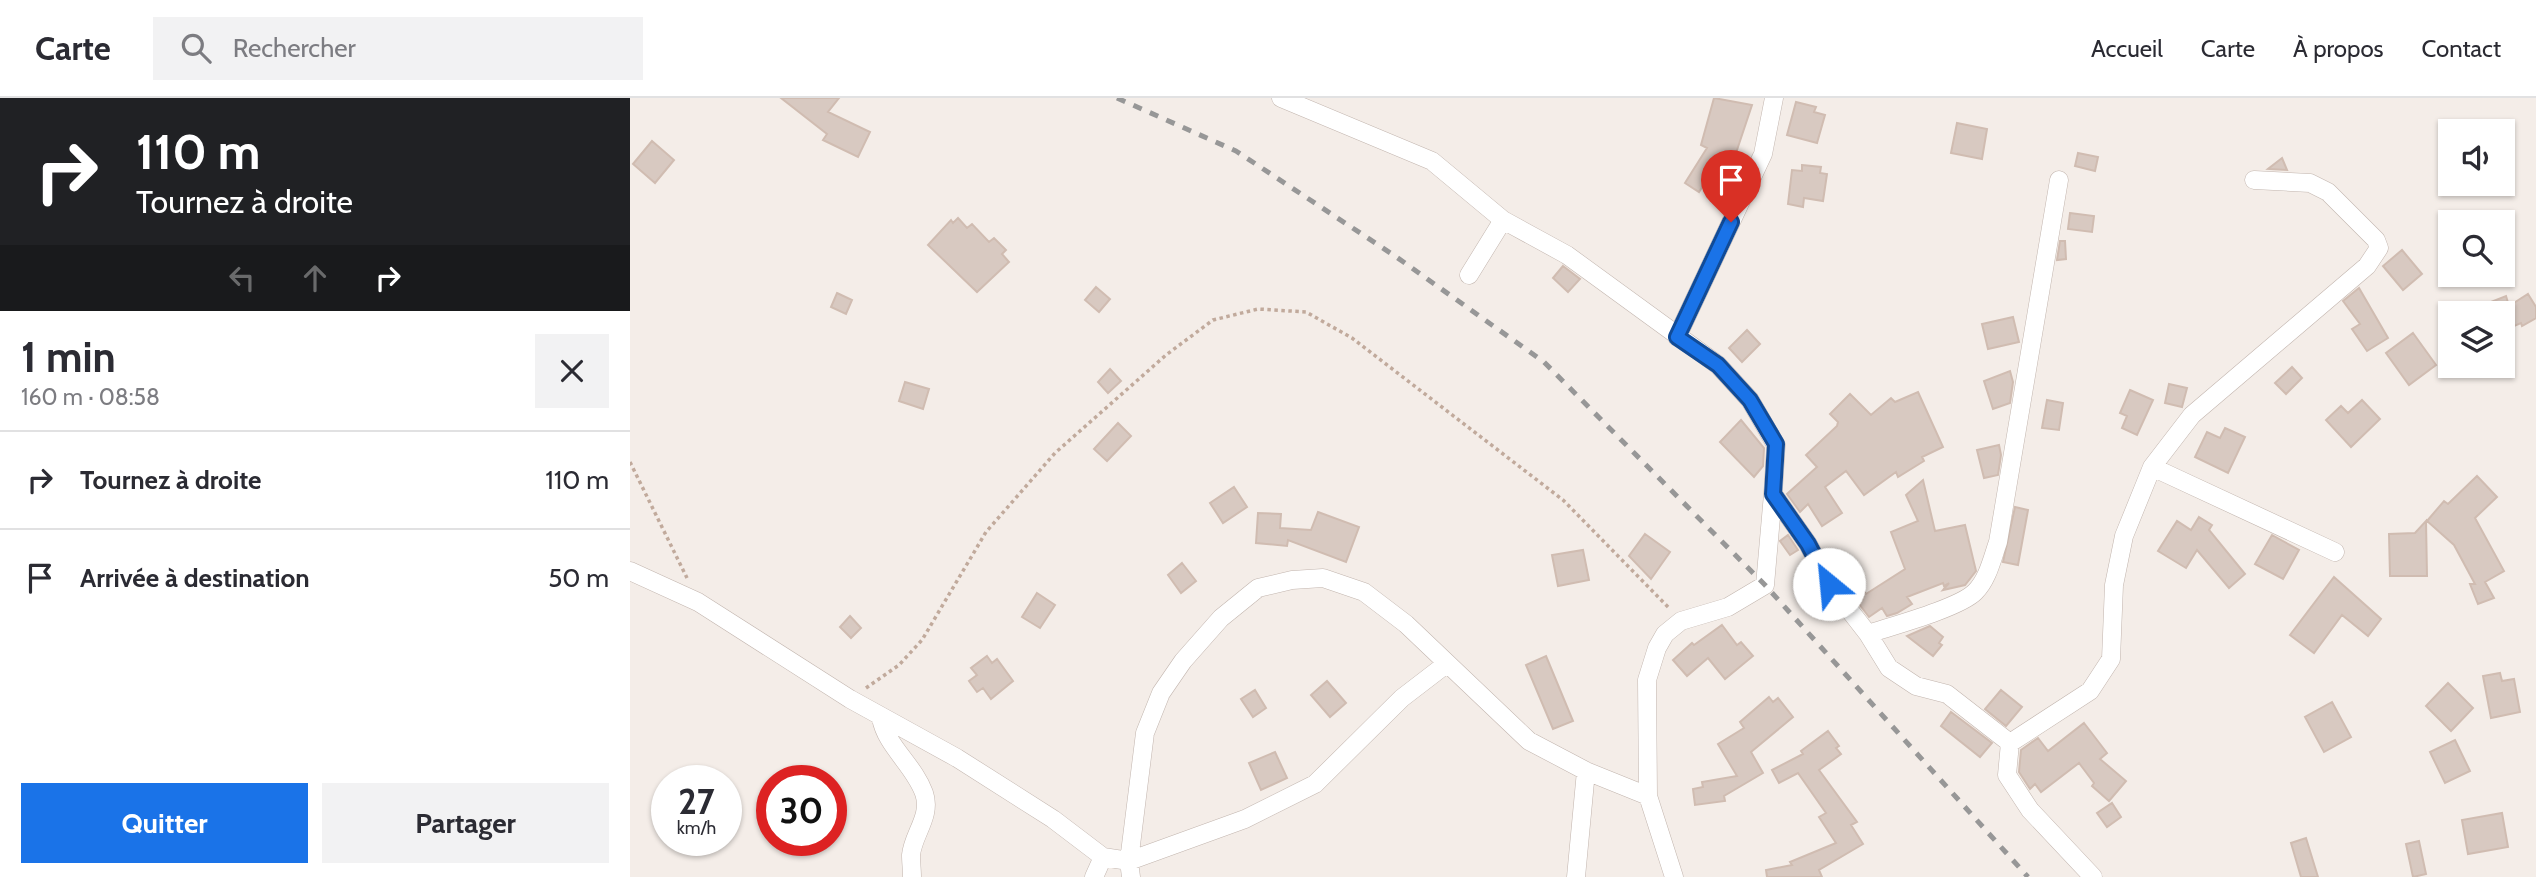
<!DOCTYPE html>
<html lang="fr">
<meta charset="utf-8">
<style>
body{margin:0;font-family:Cabin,sans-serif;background:#f2f2f3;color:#2b2b33;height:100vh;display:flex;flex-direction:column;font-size:26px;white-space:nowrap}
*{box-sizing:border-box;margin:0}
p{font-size:23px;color:#7c7c81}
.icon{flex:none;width:38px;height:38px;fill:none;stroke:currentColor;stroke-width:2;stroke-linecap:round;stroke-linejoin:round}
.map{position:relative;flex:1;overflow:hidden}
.drawer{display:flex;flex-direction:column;background:#fff;width:630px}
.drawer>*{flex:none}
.hud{background:#202124;color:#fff;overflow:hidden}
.tools{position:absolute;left:1808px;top:21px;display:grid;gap:14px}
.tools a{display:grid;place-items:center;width:77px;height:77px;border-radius:0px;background:#fff;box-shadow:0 2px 5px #0004;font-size:35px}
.speed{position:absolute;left:21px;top:667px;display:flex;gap:14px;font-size:35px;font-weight:700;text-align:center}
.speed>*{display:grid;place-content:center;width:91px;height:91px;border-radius:50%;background:#fff;box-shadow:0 2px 5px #0004;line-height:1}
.speed small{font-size:18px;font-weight:400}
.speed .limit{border:10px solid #d22;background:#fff;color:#111}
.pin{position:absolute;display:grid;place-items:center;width:60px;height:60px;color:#fff;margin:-72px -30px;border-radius:50% 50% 50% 0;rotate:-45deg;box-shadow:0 0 7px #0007}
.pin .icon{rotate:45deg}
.me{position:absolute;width:77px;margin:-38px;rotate:332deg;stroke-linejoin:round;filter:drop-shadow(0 0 5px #0008)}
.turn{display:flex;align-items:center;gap:24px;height:147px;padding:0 21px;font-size:32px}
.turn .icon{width:91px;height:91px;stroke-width:2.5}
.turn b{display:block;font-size:49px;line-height:60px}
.lanes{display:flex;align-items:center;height:66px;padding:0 21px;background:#0003;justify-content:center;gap:35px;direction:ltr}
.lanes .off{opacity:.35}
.round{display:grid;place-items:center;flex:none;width:74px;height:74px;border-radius:0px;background:#f2f2f3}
.headline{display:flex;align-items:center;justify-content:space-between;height:119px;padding:0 21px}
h1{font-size:42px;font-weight:700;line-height:52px}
.cta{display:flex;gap:14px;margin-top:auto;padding:14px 21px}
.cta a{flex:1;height:80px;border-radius:0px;background:#1a73e8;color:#fff;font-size:28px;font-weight:700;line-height:80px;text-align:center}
.cta a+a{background:#f2f2f3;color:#2b2b33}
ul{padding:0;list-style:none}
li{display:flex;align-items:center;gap:21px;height:98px;padding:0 21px;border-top:2px solid #e1e1e2}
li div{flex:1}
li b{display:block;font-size:26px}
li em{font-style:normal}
header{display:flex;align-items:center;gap:42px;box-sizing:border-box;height:98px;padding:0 35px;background:#fff;border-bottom:2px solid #e1e1e2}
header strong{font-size:33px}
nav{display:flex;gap:38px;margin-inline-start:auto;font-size:24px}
.search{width:490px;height:63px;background:#f2f2f3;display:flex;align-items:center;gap:18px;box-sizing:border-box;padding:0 24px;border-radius:0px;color:#7c7c81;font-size:26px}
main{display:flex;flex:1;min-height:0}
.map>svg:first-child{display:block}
.building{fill:#d8c9c1;stroke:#d0bcb1;stroke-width:2}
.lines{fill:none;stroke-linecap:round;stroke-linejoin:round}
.minor-casing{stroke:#c2b5ae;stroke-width:19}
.path{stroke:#c1aa9c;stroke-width:3.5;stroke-dasharray:3.5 3.5;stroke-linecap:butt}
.minor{stroke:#fff;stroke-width:18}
.rail{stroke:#979797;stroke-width:5;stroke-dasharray:9 9;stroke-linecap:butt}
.route-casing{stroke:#114b97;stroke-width:18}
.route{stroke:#1a73e8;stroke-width:12}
</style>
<header>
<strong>Carte</strong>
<div class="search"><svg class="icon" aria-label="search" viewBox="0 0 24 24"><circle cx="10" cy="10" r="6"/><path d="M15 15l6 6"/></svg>Rechercher</div>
<nav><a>Accueil</a><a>Carte</a><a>À propos</a><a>Contact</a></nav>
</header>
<main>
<section class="drawer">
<div class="hud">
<div class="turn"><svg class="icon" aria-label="right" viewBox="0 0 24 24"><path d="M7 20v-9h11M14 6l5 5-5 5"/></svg><div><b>110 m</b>Tournez à droite</div></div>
<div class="lanes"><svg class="icon off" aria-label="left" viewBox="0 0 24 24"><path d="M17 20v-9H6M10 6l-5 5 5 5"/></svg><svg class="icon off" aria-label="ahead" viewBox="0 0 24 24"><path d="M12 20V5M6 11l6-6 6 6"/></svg><svg class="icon" aria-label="right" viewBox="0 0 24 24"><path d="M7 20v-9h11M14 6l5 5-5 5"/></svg></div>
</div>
<div class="headline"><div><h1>1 min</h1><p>160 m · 08:58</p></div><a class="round"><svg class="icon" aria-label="close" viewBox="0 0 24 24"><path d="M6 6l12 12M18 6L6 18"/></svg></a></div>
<ul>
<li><svg class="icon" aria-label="right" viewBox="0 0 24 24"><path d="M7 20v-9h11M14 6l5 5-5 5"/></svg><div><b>Tournez à droite</b></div><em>110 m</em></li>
<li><svg class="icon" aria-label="arrive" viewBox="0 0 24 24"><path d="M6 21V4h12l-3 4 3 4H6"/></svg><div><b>Arrivée à destination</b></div><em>50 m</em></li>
</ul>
<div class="cta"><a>Quitter</a><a>Partager</a></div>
</section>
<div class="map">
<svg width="1906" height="779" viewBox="0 0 1906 779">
<rect width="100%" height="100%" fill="#f4ede8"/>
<!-- building -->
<path class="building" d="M151,0H209L198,14L240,34L228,59L193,42L197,36Z
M1084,0L1122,7L1104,61L1093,56L1069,94L1055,85L1077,50L1071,47Z
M1166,4L1186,9L1184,14L1195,17L1187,45L1157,37Z
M1327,25L1357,31L1352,61L1321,55Z
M22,43L44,62L25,85L3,66Z
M1448,55L1468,59L1465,73L1445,68Z
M1652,60L1657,72L1638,71Z
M1172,67L1191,69L1190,75L1197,76L1193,103L1174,100L1173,109L1158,106L1162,72L1172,73Z
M1440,115L1464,118L1462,134L1438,131Z
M328,120L337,130L342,126L359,144L364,140L376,152L372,156L379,164L347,194L298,147L321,122L323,125Z
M1430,143H1435L1436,161L1427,162Z
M1772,152L1792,176L1773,192L1753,168Z
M933,168L950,181L938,194L923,180Z
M466,189L480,201L469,214L455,202Z
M1729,190L1758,240L1737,253L1722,231L1730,226L1713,203Z
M207,195L222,202L216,216L201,209Z
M1898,196L1906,209V220L1892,228L1891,225L1872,233V215H1833L1876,198L1879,208Z
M1383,219L1389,244L1358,251L1352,226Z
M1117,232L1130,246L1112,264L1099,250Z
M1783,235L1806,267L1779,287L1756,255Z
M1662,269L1672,280L1656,296L1645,285Z
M480,271L491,283L478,295L468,284Z
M1380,273L1383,284L1380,305L1363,311L1354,283Z
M275,284L299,291L293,311L269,303Z
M1539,286L1557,290L1552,309L1535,305Z
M1500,292L1523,302L1507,337L1492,330L1497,318L1490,315Z
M1288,294L1313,349L1292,359L1294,363L1268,379L1266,374L1234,397L1216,373L1195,389L1212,415L1192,428L1178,406L1170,414L1157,396L1187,369L1176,357L1207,328L1208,324L1200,316L1220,296L1241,317L1261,300L1265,304Z
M1417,302L1433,305L1429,332L1412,330Z
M1732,302L1750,321L1721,349L1696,322L1711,308L1718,315Z
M1111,322L1134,350L1133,368L1124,379L1090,344Z
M488,325L501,338L477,363L464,351Z
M1595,330L1615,339L1598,375L1565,359L1577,334L1590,340Z
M1369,347L1371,357L1368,377L1354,380L1347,352Z
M1847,378L1867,399L1845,420L1874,473L1855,484L1864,500L1848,506L1840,486H1845L1824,447L1797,423L1814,403L1818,406Z
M1293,382L1305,433L1335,427L1346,473L1335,487L1313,492L1319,485L1314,488L1313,485L1277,499L1282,506L1267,515L1257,518L1252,510L1239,519L1220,494L1230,487L1236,496L1275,471L1261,434L1288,423L1276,397Z
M604,389L617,409L593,425L580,405Z
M1385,409L1398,412L1388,467L1373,464Z
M688,414L729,429L716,464L658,442L657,448L626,445L628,415L651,416L650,430L681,432Z
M1569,419L1582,427L1579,432L1615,476L1599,490L1567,452L1556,470L1528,453L1547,423L1561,432Z
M1796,423L1797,478H1760L1759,436L1785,435Z
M1015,436L1040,454L1021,481L999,458Z
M1158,437L1168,452L1160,457L1150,443Z
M1642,437L1669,452L1653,481L1625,466Z
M953,452L959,482L928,488L922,457Z
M552,465L566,483L551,495L538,477Z
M1704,479L1751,521L1738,538L1712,517L1684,555L1660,537Z
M407,495L425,507L410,530L392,519Z
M220,518L231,530L221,540L210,529Z
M1092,527L1107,547L1111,544L1123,558L1095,581L1078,560L1057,578L1043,562L1062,545L1064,547Z
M1300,528L1313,539L1309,545L1312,547L1303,558L1277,538Z
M357,558L362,565L367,561L383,583L361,601L353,590L347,594L339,583L347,577L341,570Z
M916,558L943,623L923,631L896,567Z
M1870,575L1872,583L1884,581L1890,614L1861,620L1853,578Z
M697,583L716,605L700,619L681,597Z
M1818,585L1843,610L1821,633L1796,608Z
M625,592L636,610L623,619L611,601Z
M1371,592L1392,609L1376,628L1355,611Z
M1139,599L1143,604L1148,600L1163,619L1121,654L1133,675L1094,698L1095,703L1065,707L1063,691L1073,689L1072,684L1107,678L1088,646L1114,630L1110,624Z
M1702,604L1721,639L1694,654L1675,619Z
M1321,614L1362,645L1350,659L1311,628Z
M1454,625L1477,655L1470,661L1496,683L1479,703L1462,688L1464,685L1449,665L1411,694L1405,686L1400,691L1389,674L1391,652L1408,640L1418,653Z
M1198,633L1209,648L1206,650L1211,656L1189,672L1227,724L1221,727L1233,746L1189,772L1192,779H1137L1136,772L1162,767L1160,764L1206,745L1189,719L1196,715L1168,675L1149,685L1142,672L1173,656L1171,653Z
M1825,642L1840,673L1815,685L1800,654Z
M645,654L657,680L631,692L619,665Z
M1482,705L1491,719L1477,729L1467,715Z
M1872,715L1878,749L1838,756L1832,722Z
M1676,740L1688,779H1671L1661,745Z
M1789,743L1796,776L1783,779L1776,746Z"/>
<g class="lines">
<defs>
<path id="minor" d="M651,0L802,63L873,122L937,157L1088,267L1120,302L1146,347L1143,396L1178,446L1199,486L1238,536L1259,570L1286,588L1317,596L1380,645L1460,593L1481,561L1484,487L1494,438L1522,369L1562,317L1737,168L1749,150L1746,142L1698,94L1680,85L1624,82
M839,177L873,122
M1047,239L1133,56L1144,0
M1522,369L1705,454
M0,473L68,504L220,601L327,660L423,721L473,759L499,763L615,721L685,686L772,600L815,567
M1238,536C1262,528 1329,510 1345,494C1358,481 1362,461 1368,444L1429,82
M251,620C256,648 284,667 294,695C302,718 283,736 281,757C281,764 282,772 282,779
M1380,645L1377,677L1400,712L1463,779
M464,779L473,759
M501,779L499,763L515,635L531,595L553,563L591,520L628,490L662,482L693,480L734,494L776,526L899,643L956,673L1018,698
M946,779L956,673
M1044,779L1018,698L1017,582L1027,550L1035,536L1051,523L1098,509L1135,487L1143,396"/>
</defs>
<!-- minor casing -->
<use href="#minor" class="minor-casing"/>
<!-- path -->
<path class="path" d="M0,364L57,480
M236,590L269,567L292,542L356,434L425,355L536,257L583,222L628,211L676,214L722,240L933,402L1040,511"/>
<!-- minor -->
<use href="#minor" class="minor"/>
<!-- rail -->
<path class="rail" d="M487,0L606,53L765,158L914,264L1135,487L1398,779"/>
</g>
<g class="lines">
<defs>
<path id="route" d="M1101,124L1047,239L1088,267L1120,302L1146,346L1143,396L1178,446L1199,486"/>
</defs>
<!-- route casing -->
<use href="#route" class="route-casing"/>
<!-- route -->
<use href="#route" class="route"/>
</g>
</svg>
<div class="tools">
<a><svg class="icon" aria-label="sound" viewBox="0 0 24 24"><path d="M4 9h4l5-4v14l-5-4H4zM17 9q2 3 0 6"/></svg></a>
<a><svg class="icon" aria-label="search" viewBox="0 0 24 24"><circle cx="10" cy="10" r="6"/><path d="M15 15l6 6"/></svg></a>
<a><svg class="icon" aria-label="layers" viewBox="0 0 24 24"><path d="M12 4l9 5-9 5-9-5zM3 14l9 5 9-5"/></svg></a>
</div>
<div class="speed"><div>27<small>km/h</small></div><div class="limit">30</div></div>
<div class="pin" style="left:1101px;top:124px;background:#d93025"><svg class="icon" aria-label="arrive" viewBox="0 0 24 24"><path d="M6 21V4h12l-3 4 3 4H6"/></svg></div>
<svg class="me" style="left:1199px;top:486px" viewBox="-20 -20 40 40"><circle r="19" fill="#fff"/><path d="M0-13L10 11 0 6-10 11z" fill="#1a73e8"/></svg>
</div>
</main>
